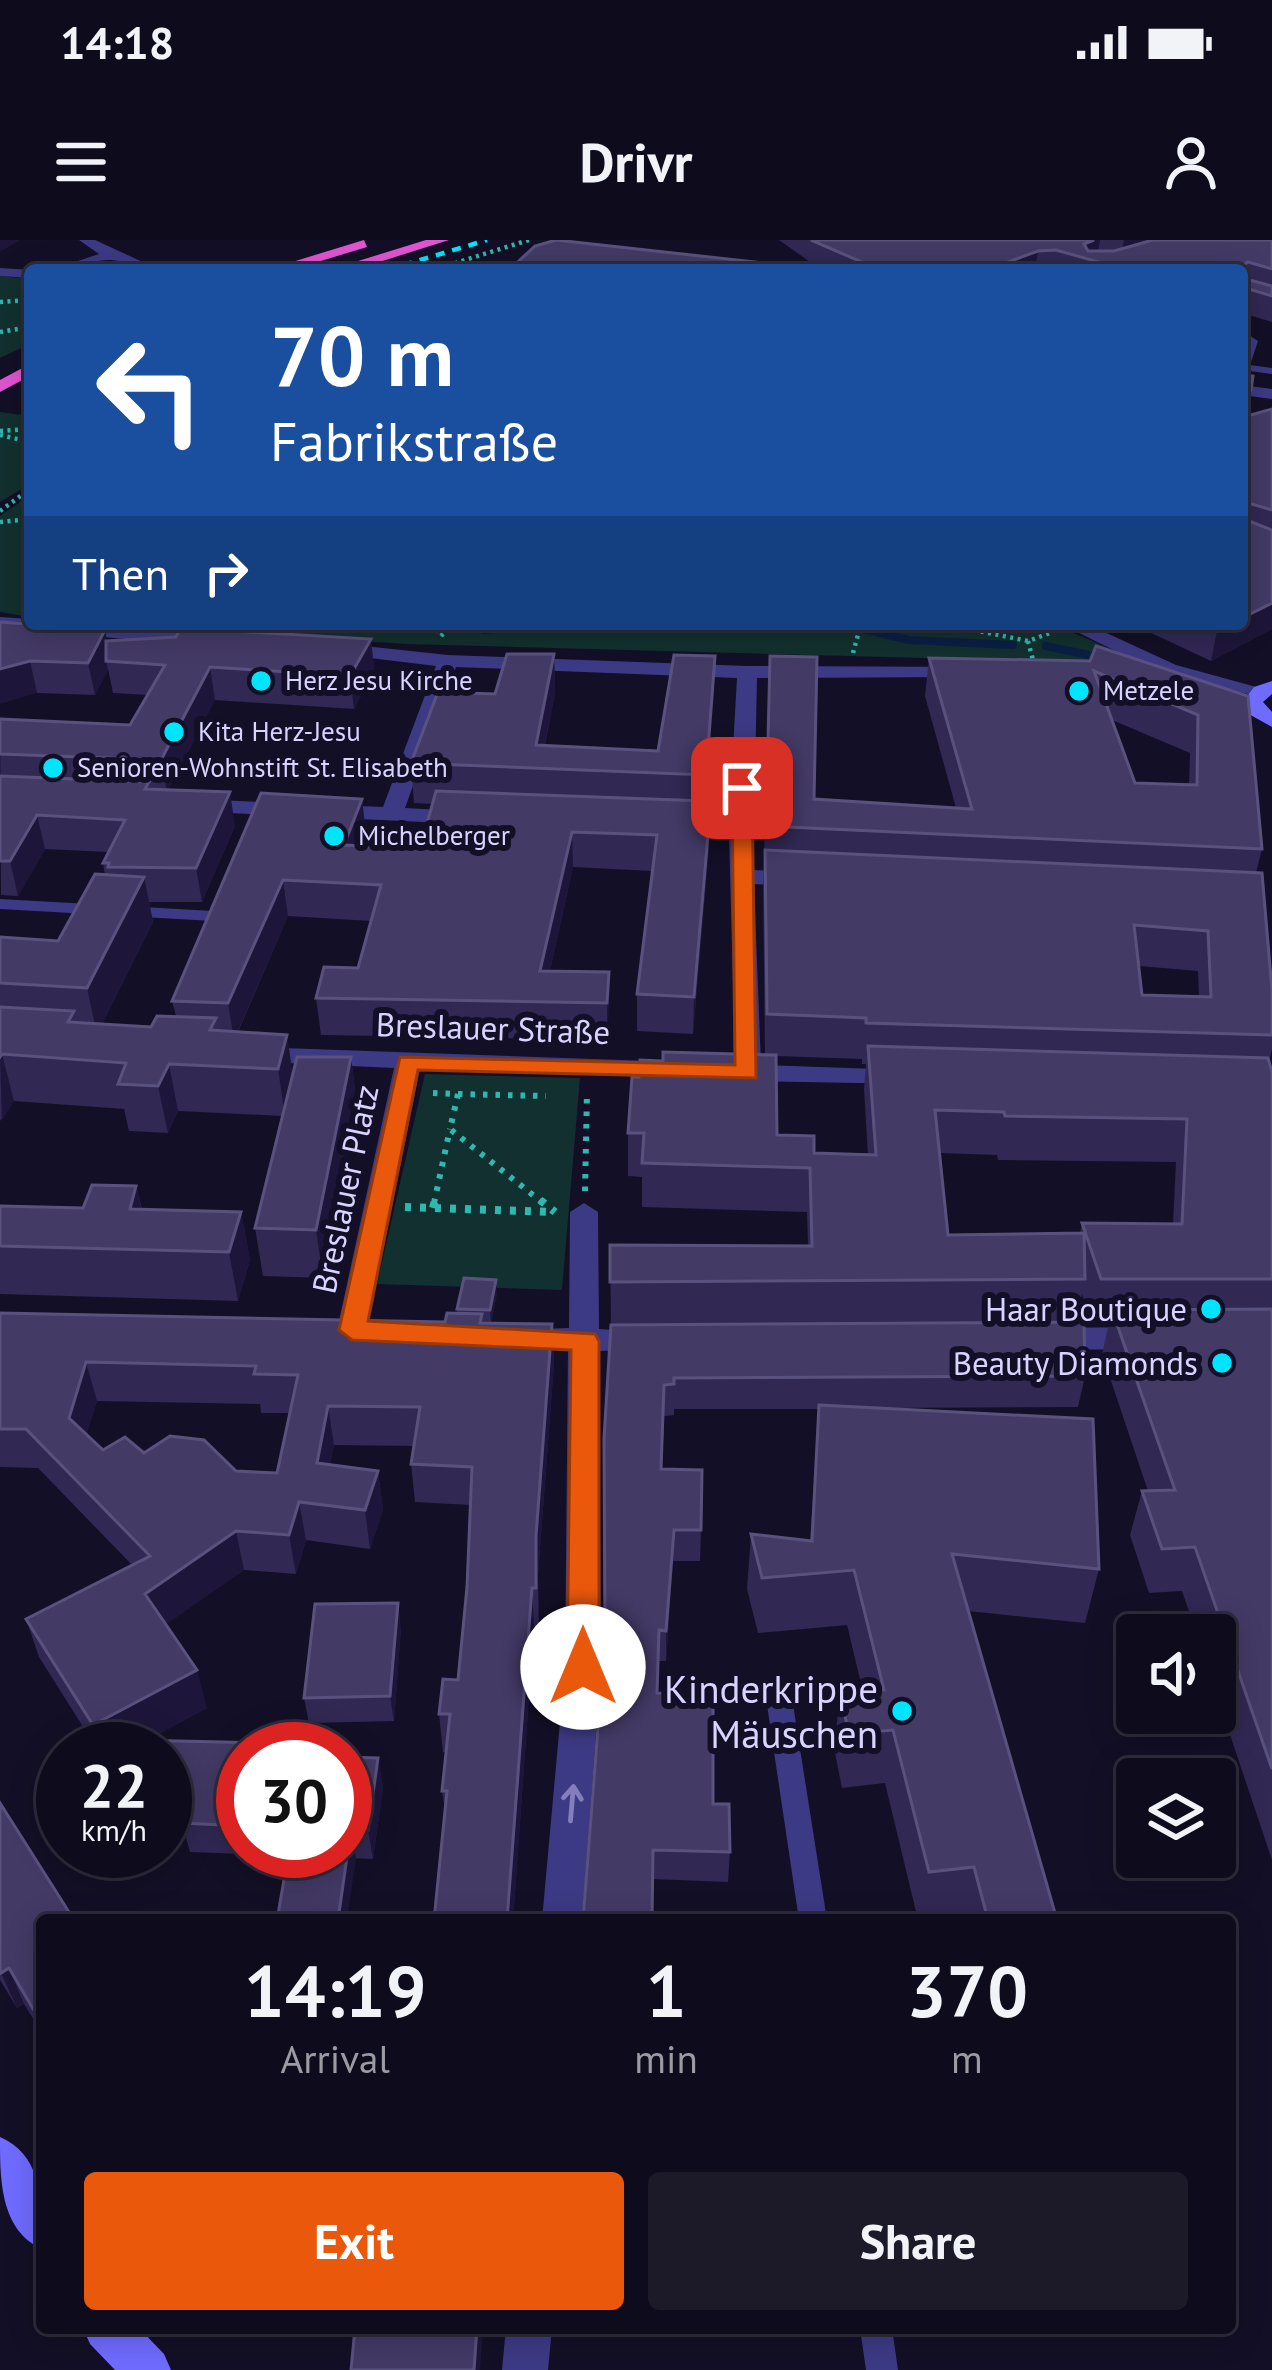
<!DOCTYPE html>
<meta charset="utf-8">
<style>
body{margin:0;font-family:"PT Sans",sans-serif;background:#1c1929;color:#f1f3f6;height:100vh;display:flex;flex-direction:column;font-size:45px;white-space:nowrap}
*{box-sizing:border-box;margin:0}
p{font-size:39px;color:#9b9ba3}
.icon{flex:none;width:66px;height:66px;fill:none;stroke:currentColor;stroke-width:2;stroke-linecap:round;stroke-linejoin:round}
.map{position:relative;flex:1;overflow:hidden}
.side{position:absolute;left:36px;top:1674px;width:1200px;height:420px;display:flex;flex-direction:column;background:#0e0b1c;border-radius:12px;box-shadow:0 6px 30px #0003,0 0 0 3px #2e2b3b}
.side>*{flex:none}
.guide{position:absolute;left:24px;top:24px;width:1224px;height:366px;border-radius:12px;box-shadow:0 6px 30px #0003,0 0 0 3px #2e2b3b;background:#1a4fa0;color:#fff;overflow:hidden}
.fabs{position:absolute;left:1116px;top:1374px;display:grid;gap:24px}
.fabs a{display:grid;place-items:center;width:120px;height:120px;border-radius:12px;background:#0e0b1c;box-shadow:0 6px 30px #0003,0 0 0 3px #2e2b3b;font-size:60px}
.speed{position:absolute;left:36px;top:1482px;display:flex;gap:24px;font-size:60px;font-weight:700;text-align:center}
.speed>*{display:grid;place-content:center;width:156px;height:156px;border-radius:50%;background:#0e0b1c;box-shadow:0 6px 30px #0003,0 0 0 3px #2e2b3b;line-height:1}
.speed small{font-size:30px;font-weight:400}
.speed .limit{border:18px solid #d22;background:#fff;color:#111}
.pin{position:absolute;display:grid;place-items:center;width:102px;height:102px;color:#fff;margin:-51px;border-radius:24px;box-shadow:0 6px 18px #0006}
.me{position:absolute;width:132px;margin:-66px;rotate:0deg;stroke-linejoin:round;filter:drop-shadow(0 0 9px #0008)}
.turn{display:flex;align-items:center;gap:42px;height:252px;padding:0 48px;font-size:54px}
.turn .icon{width:156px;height:156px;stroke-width:2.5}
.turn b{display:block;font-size:84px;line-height:102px}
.then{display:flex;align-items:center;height:114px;padding:0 48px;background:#0003;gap:24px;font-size:45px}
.eta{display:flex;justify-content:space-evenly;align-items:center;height:204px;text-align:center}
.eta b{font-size:72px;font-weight:700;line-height:84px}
.action{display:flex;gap:24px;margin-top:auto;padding:24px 48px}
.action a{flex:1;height:138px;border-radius:12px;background:#ea580c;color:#fff;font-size:48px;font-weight:700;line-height:138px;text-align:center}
.action a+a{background:#1c1929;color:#f1f3f6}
.status{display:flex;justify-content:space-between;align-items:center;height:84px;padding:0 60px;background:#0e0b1c;direction:ltr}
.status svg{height:33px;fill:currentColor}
header{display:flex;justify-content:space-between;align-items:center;height:156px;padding:0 48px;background:#0e0b1c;font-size:54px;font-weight:700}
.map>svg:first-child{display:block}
.green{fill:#12302f}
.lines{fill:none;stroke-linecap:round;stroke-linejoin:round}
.stream{stroke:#0a1f44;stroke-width:8}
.path-far2{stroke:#2fb8b0;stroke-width:4.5;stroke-dasharray:3 4.5;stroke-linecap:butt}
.path-far1{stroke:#2fb8b0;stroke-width:6;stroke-dasharray:4.5 8;stroke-linecap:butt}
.path{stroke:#2fb8b0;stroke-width:8;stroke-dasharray:6 9;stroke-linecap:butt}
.service{fill:#3d3a85;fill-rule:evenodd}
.minor{fill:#3d3a85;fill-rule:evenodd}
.tertiary{fill:#3d3a85;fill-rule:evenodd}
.secondary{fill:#6f6bff;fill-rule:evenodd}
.trunk{fill:#e055d1;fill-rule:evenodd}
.rail{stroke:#00e5ff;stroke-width:4.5;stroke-dasharray:9 8;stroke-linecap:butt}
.wall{fill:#312854;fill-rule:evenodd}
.shaded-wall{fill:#1d163a}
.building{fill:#433a66;stroke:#5a527e;stroke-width:3;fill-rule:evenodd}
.oneway{stroke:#837fbc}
.route{fill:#ea580c;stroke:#983908;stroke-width:3}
.poi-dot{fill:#00e5ff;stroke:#130f26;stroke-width:4.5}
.labels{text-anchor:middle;stroke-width:12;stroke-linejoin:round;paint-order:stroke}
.far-poi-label{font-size:27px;fill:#d9d4ff;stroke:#130f26;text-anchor:start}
.street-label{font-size:33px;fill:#d9d4ff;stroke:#130f26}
.poi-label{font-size:33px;fill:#d9d4ff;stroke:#130f26;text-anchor:end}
.near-poi-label{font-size:39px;fill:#d9d4ff;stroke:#130f26;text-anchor:end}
</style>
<div class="status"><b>14:18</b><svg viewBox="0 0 49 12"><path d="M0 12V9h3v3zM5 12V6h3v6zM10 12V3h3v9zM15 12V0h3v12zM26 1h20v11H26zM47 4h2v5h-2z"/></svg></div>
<header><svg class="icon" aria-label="menu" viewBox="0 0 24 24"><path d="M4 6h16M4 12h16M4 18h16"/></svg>Drivr<svg class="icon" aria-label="person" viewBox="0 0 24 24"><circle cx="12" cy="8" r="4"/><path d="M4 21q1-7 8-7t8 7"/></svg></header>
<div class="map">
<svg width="1272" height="2130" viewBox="0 0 1272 2130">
<rect width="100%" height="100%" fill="#130f26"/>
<!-- green -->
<path class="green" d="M0,36L30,39V104L0,118Z
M0,172L30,176V244L0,262Z
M30,255V377L0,372V276Z
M123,384H1052L1116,411L1118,419L1108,423L405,404Z
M425,834L580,838L562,1050L377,1044Z"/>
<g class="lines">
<!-- stream -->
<path class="stream" d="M644,384H691
M775,384L846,385L909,400L1013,405
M485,390L542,384
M1046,406L1103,418"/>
<!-- path-far2 -->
<path class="path-far2" d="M433,30L529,0
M0,62L30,60
M0,92L30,87
M0,191L30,189
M0,195L30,202
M0,271L30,249
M0,282L30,279
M432,384L441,395
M944,384L1028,401L1053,392
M441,396L453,384
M1028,401L1034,424
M853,413L861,384"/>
<!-- path-far1 -->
<path class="path-far1" d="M433,853L458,854L450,889L543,963
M458,854L546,856
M585,951L587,852
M434,963L450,889"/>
<!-- path -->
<path class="path" d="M540,960L555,972
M405,967L552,972
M433,968L435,960"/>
<!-- service -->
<path class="service" d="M1242,91L1258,101L1250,125L1272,128V134L1242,130L1247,102L1242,99Z
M0,659L213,671L221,676L213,681L0,669Z
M779,1447L788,1451L792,1458L827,1680H799L766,1458L770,1451Z
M860,2088H892L898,2130H866Z"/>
<!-- minor -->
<path class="minor" d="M1242,145L1272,149V159L1242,155Z
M0,377L30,379V384L216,394L226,400L216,406L0,389Z
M1061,384H1087L1176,425L1271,451L1261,457L1162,434Z
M336,403L448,415L747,426L972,427V435L965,437L757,438L753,630L802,632L814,639L802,646L754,644L761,825L906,830L919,838L915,844L748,841L729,838L725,832L735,825L729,593L671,592L660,585L671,578L729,580L737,438L456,427L405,568L476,572V582L468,584L184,571L181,566L192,559L383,567L436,426L329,413L326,409Z
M253,807L678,822L691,830L678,838L420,829L367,1090L363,1098H341L337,1090L394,828L244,821L240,815L244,809Z
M584,963L598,972L599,1089L659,1093L663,1101L659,1109L599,1111L601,1427L582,1680H542L565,1427L568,1110L505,1106L501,1098L505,1090L569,1088L570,972Z
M1146,1087L1157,1090L1161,1098L1157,1106L1146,1109L1044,1110L1033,1107L1029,1099L1033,1091L1044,1088Z
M506,2088H552L548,2130H502Z"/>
<!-- tertiary -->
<path class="tertiary" d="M79,0H95L160,30C142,30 128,21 111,20C92,19 71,30 51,30L99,14Z
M0,28L31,30L30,38L0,36Z"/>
<!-- secondary -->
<path class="secondary" d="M1272,441V454L1263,462L1272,472V487L1247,473L1243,462L1254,447Z
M0,1897C45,1916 42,1968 42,2009C0,1990 0,1939 0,1897Z
M83,2088H139L164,2114L171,2130H115L90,2104Z"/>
<!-- trunk -->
<path class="trunk" d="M364,0L367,7L291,30H266Z
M426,0H449L354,30H329Z
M30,124V136L0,152V140Z"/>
<!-- rail -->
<path class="rail" d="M387,30L487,0"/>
</g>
<!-- wall -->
<path class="wall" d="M779,0H1272V56L1242,47V30H509L820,29Z
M1242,47L1272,56V82L1242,73Z
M1272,169V389L1211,421L1132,384H1242L1246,172L1247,176Z
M0,382L107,401L371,399L374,430L354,469L215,460L168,550L235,586L202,662H149L153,682L102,784L151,787L176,776L172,761L261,553L362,559L366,594L361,606L420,609L432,564L414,563L411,523L495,454L554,414L555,453L545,505L658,511L715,416L705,572H710L709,607L693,794L637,791V754L652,631L573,627L550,731L609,732L607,800L321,795L316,758L358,728L371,681L288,676L238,792L293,834L351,817L357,865L323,1038L263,1036L255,988L283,876L178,871L168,893L129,891L124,869L14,861L0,881V697L58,701L105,635L103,623L108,612L45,609L18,656L1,655L0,478L130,485L148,455L113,453L108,429L95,455L37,453Z
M770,416L814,559L956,568L925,456L929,418L1090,421L1248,456L1262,609L1256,633L1272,750V809L1269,821L1272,832V1620L1215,1450V1395H1197L1182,1351L1149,1353L1130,1295L1142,1251H1148L1102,1114L1109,1083H1091L1082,1054L1076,1082L1085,1136L1078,1167L887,1168L1099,1329L1085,1383L968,1371L1057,1680H963L962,1678L918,1680L885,1543L842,1548L834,1508L840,1454L863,1452L847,1385L758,1393L747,1349L751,1294L810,1300L819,1169H674V1175L664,1176L662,1229L701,1290L700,1321H673L666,1421H658V1453L713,1564L730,1612L728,1642L652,1639L605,1397L611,1085L610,1005L808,1006L807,972L642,967V937L628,936V893L639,837L663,821L765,815L763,649ZM1112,480L1190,513L1189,545L1135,543ZM1139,726L1198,731L1199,757L1142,755ZM776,816L862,819V824H866L864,849L868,915L814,913L777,895ZM940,913L997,915L998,920L1176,922L1173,984L1082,983L1080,993L948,995Z
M136,946L142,969L241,972L250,1020L238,1061L0,1054V966L83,968Z
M497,1053L491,1083L552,1084L554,1123L538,1335L539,1386H534L513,1680H434L445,1571L442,1551L446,1512H443L439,1474L458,1440L467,1347L470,1265L415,1262L411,1224L414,1206L334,1205L330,1225L378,1231L383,1270L370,1309L306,1300L296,1334L244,1330L166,1384L207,1468L147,1500L307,1504L308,1509H243V1611H345V1517L378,1518L383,1548L373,1619L190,1612L182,1583L184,1572L165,1571V1509H97L39,1417L26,1379L132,1325L38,1228L0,1227V1073L445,1082L457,1073V1069ZM97,1161L260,1164L261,1173H290L277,1233L236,1231L144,1213L103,1210L86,1195Z
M401,1388L394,1481L309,1483L304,1458Z
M0,1563L42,1680V1793L24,1764L17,1768L0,1740Z"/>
<!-- shaded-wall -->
<path class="shaded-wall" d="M0,0H20L0,12Z
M1094,0H1100L1097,21L1084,4Z
M1124,0H1184L1122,12Z
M1038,11L1035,30H986Z
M1251,150L1246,176L1243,157Z
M1272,363V389L1211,421L1217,391L1231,384H1242V378Z
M105,390L111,422L106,421L108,429L95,455L88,423Z
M371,399L374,430L354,469L350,436Z
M554,414L555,453L540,528L536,505Z
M715,416L714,454L705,575L706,535Z
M30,421L37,453L0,464V429Z
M210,427L215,460L167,553L161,520Z
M230,552L235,586L202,662L196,628Z
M362,559L366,594L348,641L344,605Z
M710,572L709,607L693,794L694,757Z
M37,575L45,609L18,656L10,621Z
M572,592L573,627L543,762L540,731Z
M144,637L153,682L97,794L87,748Z
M283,640L288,676L234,800L228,763Z
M609,732V768L607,800V763Z
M287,795L294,842L285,876L278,829Z
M2,814L14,861L2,881L0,817Z
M351,817L357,865L323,1038L316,990Z
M169,824L178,871L168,893L158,846Z
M136,946L147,994L130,969Z
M241,972L250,1020L238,1061L229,1012Z
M496,1040L497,1053L491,1083L490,1070Z
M552,1084L554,1123L538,1335L539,1386L536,1296Z
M86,1122L97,1161L80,1217L69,1178Z
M328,1166L334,1205L323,1261L317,1223Z
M378,1231L383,1270L370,1309L365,1270Z
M299,1262L306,1300L296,1334L289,1295Z
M674,1290L673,1321L666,1421V1391Z
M236,1291L244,1330L155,1392L145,1354Z
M532,1348L534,1386L513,1680H507Z
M398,1363L401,1388L394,1481L390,1456Z
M197,1430L207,1468L131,1509H101L93,1485Z
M378,1518L383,1548L373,1619L368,1590Z
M351,1589L356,1618L347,1680H338Z
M9,1728L24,1764L17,1768L1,1733Z
M477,2088H483L480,2130H474Z"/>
<!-- building -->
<path class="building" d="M556,0L827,30H509L535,6Z
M811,0H1094L1084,4L1088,11H1114L1153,0H1272V29L1248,22L1242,26L1246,39L1272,46V56L1242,47V30H1127L1056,10L1038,11L986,30H880Z
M1242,135L1253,136L1251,150L1243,157L1247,176L1272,169V270L1245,262L1244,279L1272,290V363L1242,378Z
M0,382L105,390L88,423L30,421L0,429Z
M1201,384H1231L1217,391Z
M180,388L371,399L350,436L210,427L161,520L0,514V479L130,485L165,425L106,421V401L176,397Z
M1096,406L1248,456L1262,609L766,586L770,416L817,417L814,559L972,569L929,418L1090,421ZM1094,431L1198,475L1197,545L1135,543Z
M507,414H554L536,505L658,511L674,415L715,416L706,535L411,523L438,452L495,454Z
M0,536L149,542L145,549L230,552L196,628L108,627L109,623H103L125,580L37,575L10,621H0Z
M436,551L704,561V572H710L694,757L637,754L657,595L572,592L540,731L609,732L607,763L316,758L324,727L358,728L381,645L283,640L228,763L172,761L261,553L362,559L344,605L420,609Z
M765,610L1262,633L1272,750V795L866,783V778L767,774ZM1134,685L1208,691L1211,757L1142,755Z
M95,634L144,637L87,748L0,743V697L58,701Z
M0,767L74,771L68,782L151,787L157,776L216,778L210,790L287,795L278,829L169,824L158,846L118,844L126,823L2,814L0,817Z
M868,806L1268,818L1272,832V1039H1101L1082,983L1182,984L1187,879L1005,876L1004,872L935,870L948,995L1084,993L1085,1039L610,1042V1005L812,1006L810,928L642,923L644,893H628L632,837H639L640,820L663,821V812L776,815L777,895L814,896V913L876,915Z
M297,817H351L316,990L255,988Z
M92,945L136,946L130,969L241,972L229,1012L0,1006V966L83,968Z
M464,1038L496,1040L490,1070L457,1069Z
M1272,1069V1529L1195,1307L1162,1309L1142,1251L1175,1250L1112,1070Z
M0,1073L445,1082L447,1073L482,1074L480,1083L552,1084L536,1296V1348H532L507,1680H434L447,1551H442L450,1474H439L443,1439L458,1440L467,1347L472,1227L411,1224L420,1167L328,1166L317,1223L378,1231L365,1270L299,1262L289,1295L236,1291L145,1354L197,1430L93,1485L26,1379L150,1316L26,1189H0ZM86,1122L256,1126L254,1134L298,1135L277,1233L236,1231L204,1200L170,1196L144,1213L125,1197L103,1210L69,1178Z
M1084,1082L1085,1136L674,1138V1144L664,1145L661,1229L702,1230L701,1290H674L666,1391L659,1390L657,1453L713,1455V1564H729L730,1612L653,1610L652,1680H583L605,1397L604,1198L611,1085Z
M819,1165L1093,1179L1099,1329L952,1314L1057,1680H988L974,1627L929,1632L893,1490L849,1494L840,1454L884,1450L854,1330L762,1338L751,1294L812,1301Z
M398,1363L390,1456L304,1458L315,1364Z
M133,1500L307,1504L306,1509H243V1586L182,1583L190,1543L165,1542V1509H131Z
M345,1517L378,1518L368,1590L351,1589L338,1680H277L289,1611H345Z
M0,1563L74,1680H42V1784L9,1728L1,1733L0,1731Z
M355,2088H477L474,2130H351Z"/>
<!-- one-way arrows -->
<defs><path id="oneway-shaft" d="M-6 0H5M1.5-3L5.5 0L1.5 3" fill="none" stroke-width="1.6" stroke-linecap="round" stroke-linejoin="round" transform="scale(3)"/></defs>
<use class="oneway" href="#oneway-shaft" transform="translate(572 1563) rotate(-85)"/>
<!-- route -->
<path class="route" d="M742,542L752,548L756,838L418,830L368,1081L595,1094L599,1101V1427L594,1437L583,1440L571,1437L567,1427L571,1110L352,1100L339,1090L400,817L735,825L732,548Z"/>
<!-- markers -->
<g class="poi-dot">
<circle cx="261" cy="441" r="12"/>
<circle cx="1079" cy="451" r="12"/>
<circle cx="174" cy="492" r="12"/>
<circle cx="53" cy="528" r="12"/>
<circle cx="334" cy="596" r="12"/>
<circle cx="1211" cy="1069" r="12"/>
<circle cx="1222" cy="1123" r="12"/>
<circle cx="902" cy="1471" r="12"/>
</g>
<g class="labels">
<!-- far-poi labels -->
<g class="far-poi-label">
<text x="285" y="450">Herz Jesu Kirche</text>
<text x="1103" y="460">Metzele</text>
<text x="198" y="501">Kita Herz-Jesu</text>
<text x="77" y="537">Senioren-Wohnstift St. Elisabeth</text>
<text x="358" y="605">Michelberger</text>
</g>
<!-- street labels -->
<g class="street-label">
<text transform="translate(493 788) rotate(2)" y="12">Breslauer Straße</text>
<text transform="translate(345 949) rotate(-78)" y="12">Breslauer Platz</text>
</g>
<!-- poi labels -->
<g class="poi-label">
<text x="1187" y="1081">Haar Boutique</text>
<text x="1198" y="1135">Beauty Diamonds</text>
</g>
<!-- near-poi labels -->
<g class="near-poi-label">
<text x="878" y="1463">Kinderkrippe<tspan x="878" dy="45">Mäuschen</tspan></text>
</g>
</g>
</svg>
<div class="fabs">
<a><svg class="icon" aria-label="sound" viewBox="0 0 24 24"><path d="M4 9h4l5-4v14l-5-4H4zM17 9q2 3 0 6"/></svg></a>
<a><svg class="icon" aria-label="layers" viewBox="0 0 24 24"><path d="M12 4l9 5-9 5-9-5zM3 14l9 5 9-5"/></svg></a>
</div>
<div class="speed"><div>22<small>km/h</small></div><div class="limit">30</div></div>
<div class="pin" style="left:742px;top:548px;background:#d93025"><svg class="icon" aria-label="arrive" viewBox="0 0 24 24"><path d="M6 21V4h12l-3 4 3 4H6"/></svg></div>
<svg class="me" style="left:583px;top:1427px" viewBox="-20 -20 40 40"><circle r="19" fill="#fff"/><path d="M0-13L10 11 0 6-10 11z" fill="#ea580c"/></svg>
<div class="guide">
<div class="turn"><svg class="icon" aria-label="left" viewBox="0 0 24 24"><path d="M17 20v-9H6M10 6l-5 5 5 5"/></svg><div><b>70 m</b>Fabrikstraße</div></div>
<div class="then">Then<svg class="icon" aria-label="right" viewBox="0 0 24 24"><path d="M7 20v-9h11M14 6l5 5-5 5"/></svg></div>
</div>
<section class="side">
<div class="eta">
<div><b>14:19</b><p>Arrival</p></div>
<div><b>1</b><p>min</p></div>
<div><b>370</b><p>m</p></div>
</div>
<div class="action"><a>Exit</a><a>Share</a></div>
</section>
</div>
